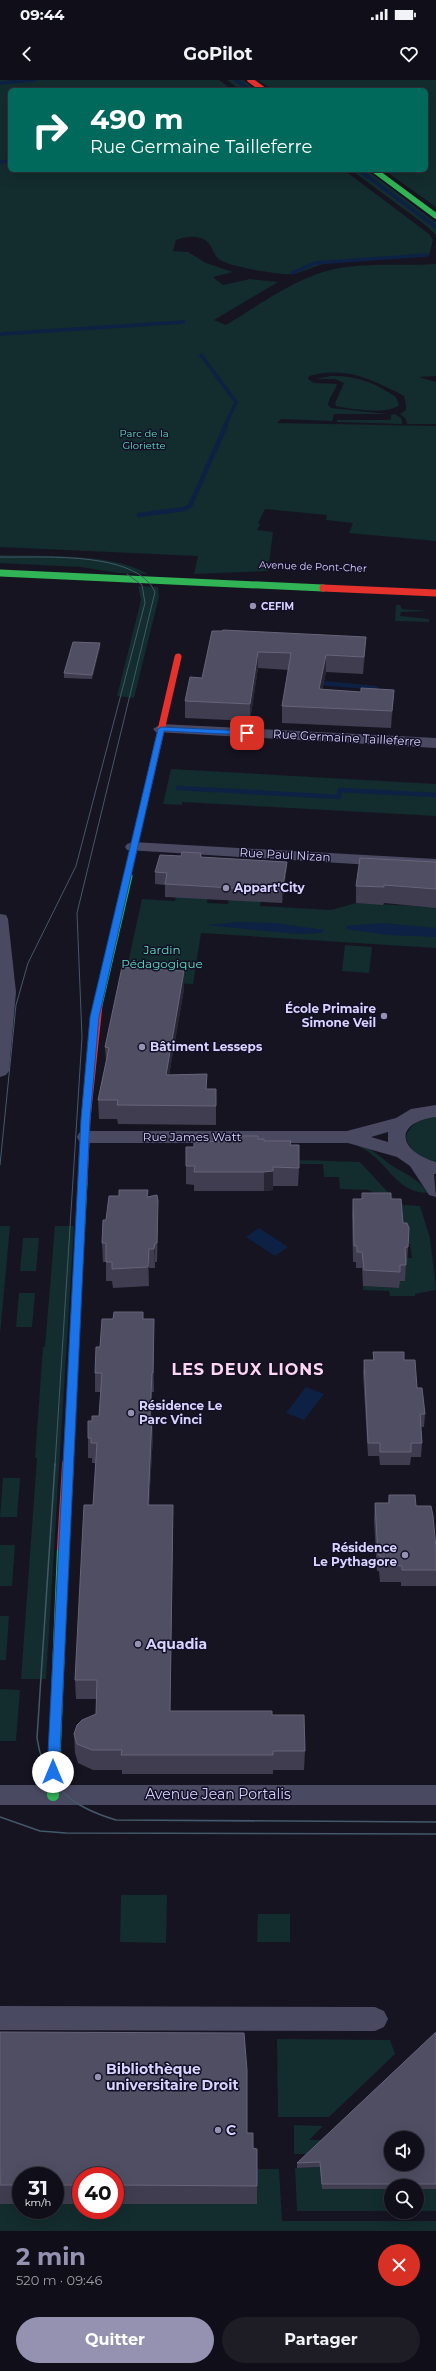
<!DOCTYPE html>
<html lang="fr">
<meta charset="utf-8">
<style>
body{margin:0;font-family:Montserrat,sans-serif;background:#1e1d26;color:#f1f3f6;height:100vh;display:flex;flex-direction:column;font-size:15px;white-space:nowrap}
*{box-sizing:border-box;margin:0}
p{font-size:13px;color:#9c9ca2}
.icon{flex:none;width:22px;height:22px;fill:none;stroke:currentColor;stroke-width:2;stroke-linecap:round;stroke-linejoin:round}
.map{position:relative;height:2151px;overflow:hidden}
.details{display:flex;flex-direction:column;background:#100f19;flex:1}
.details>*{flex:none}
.top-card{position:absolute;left:8px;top:8px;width:420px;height:84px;border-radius:6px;box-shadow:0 4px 16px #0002,0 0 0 1px #302f38;background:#00695c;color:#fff;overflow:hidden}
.fabs{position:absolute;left:384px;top:2051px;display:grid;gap:8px}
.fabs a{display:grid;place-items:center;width:40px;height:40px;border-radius:50%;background:#100f19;box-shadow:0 4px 16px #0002,0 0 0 1px #302f38;font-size:20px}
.speed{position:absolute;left:12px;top:2087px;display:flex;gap:8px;font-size:20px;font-weight:700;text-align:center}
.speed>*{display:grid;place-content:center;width:52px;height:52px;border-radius:50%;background:#100f19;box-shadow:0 4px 16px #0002,0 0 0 1px #302f38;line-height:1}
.speed small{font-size:10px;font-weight:400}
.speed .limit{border:6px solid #d22;background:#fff;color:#111}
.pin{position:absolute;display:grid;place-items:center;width:34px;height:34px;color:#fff;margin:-17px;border-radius:8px;box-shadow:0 2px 6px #0006}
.me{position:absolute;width:44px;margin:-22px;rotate:0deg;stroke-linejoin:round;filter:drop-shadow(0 0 3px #0008)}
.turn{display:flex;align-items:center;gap:14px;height:84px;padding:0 16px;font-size:18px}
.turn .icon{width:52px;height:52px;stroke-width:2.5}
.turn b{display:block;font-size:28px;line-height:34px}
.round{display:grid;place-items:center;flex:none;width:42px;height:42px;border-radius:21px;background:#1e1d26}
.overview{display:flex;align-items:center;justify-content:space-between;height:68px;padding:0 16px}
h1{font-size:24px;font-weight:700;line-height:30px;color:#9591b1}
.primary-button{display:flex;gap:8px;margin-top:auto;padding:8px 16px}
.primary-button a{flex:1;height:46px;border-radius:24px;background:#9591b1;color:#fff;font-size:16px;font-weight:700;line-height:46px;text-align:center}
.primary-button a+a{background:#1e1d26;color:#f1f3f6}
.status{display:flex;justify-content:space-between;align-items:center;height:28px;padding:0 20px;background:#100f19;direction:ltr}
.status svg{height:11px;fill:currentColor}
header{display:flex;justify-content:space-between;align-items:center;height:52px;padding:0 16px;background:#100f19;font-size:18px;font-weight:700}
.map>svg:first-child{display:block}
.green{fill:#132c2d}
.water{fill:#0d2144}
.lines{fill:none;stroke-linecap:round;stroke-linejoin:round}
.stream-far1{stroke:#0d2144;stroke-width:3.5}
.stream{stroke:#0d2144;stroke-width:4.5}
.street{fill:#4a4962;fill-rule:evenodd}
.fast-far3{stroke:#30b455;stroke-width:5.5}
.fast-far2{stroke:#30b455;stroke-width:7}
.fast-far1{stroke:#30b455;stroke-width:9}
.fast{stroke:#30b455;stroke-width:12}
.jam-far3{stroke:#e5322d;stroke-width:5.5}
.jam-far2{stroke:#e5322d;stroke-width:7}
.jam-far1{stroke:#e5322d;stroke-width:9}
.jam{stroke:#e5322d;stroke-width:12}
.tram-far1{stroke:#43596b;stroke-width:1}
.tram{stroke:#43596b;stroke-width:1.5}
.wall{fill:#403d50}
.shaded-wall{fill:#282635}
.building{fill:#504e63;stroke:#66637b;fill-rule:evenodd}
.route{fill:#1a73e8;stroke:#114b97}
.poi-dot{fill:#9591b1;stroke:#130f26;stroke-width:1.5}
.labels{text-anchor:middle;stroke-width:3;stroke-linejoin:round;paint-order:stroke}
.far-park-label{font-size:10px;fill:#5fe0c0;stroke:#130f26}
.far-street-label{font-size:10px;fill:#d9d4ff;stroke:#130f26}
.far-poi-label{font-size:10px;font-weight:bold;fill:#d9d4ff;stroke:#130f26;text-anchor:start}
.street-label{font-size:12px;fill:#d9d4ff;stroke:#130f26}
.poi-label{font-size:12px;font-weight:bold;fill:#d9d4ff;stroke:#130f26;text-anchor:start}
.park-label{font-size:12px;fill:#5fe0c0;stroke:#130f26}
.near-poi-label{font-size:14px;font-weight:bold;fill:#d9d4ff;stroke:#130f26;text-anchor:start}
.near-street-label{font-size:14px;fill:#d9d4ff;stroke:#130f26}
.district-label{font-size:16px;font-weight:bold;letter-spacing:1px;fill:#ffd6f0;stroke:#130f26}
</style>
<div class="status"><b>09:44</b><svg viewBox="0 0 49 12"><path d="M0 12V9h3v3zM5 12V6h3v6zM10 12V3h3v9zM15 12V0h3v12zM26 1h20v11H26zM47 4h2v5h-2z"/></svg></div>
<header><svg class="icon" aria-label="back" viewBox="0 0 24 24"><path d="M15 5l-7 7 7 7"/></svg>GoPilot<svg class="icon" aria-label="heart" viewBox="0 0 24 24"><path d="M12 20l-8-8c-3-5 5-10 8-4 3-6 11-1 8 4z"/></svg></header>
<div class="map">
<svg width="436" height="2151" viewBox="0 0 436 2151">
<rect width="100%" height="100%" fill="#161421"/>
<!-- green -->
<path class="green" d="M0,0H219L233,10H10V90H344L429,154L433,160L429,176L329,183C315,185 306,191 294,194C283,196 233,187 222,181C214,177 214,171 210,165C203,154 186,156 176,160L173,171L188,172L206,183L233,192L213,197L223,205L250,199L278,202L214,240L226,245C263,223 302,192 347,187C377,183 406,186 436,184V296L419,297L436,302V344H407L406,339L400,334L406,330V325L404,316C372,299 345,286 309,296L308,299L314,303L337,304C335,312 329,317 328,325L331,328L387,334H334L332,341L281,339L277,343L436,346V461L349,453L353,443L326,440L327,435L265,429L258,443L260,444L257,450L273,452L268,491L194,494L198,476L0,467Z
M227,0H243L257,10H240Z
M258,0H436V127L384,90H426V10H273Z
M351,90H367L434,141L436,142V155L424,144Z
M331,296C355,295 376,303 396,317L399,325C389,335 350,329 336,326L335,323L344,303L335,299H316Z
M395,334L402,339V344L337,342V340H388L391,339V335Z
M0,475C44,477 110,472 148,494L118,493L81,487L0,483Z
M138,506L158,507L159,517L134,618L117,616L141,520Z
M396,525H400L402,529L428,531L401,532L400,536L429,539V542L395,541Z
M171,689L436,704V736L182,722V725L163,724Z
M177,811L208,812L207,823L228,824L230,813L262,815L260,826L331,830L356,823L436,827V868L201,853L193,904L124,901L142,819L175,821Z
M345,865L372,867L369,893L342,891Z
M436,1037V1082C422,1079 410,1071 406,1058C409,1043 422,1039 436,1037Z
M360,1064C373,1069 380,1077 391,1085C405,1094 418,1098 428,1113C394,1113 388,1079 358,1066Z
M300,1080L360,1082L395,1120L404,1125L420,1126L430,1158L436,1210L415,1214V1216H390L389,1211L363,1210V1206L399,1208V1201L407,1178H412L410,1164L406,1163L375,1113L368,1110L340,1109L339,1097H324L323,1084H300Z
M0,1146H10L0,1255Z
M55,1146H74L46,1599H21L37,1378H35L43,1267H45Z
M23,1158H39L36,1191H20Z
M19,1213H35L32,1247H16Z
M3,1398H20L17,1437H0Z
M0,1465H15L12,1506H0Z
M0,1536H9L6,1580H0Z
M0,1609L20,1610L16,1661H0Z
M121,1815H167L166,1863L120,1862Z
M258,1834H290V1862H257Z
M277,1959L390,1960L395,1974L329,2037H278Z
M294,2045L323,2046L309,2060H344L347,2074H294Z
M320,2087L391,2109V2131H297L295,2088Z
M257,2089H279L282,2141H436V2151H0V2124H21V2130H55V2124H81V2130H115V2124H257Z
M417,2109H436V2131H417Z"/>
<!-- water -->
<path class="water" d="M316,600L377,606L380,610L316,605Z
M239,842L275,843L324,850L321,853L297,854L206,845Z
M383,843L436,848V857L388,855L346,849V846Z
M259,1148L288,1167L275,1176L246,1157Z
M306,1307L324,1314L304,1340L286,1333Z"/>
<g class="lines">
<!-- stream-far1 -->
<path class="stream-far1" d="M236,0L250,10
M0,3L34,0
M0,82L10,81
M359,90L436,147
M292,193L315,183L427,175
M0,254L184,242
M201,275L236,322L225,346"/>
<!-- stream -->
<path class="stream" d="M139,435L184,429L190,426L226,345
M178,708L339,717L340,710L436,715"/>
<!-- street -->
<path class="street" d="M161,644L436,658V668L156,652L153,649Z
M133,762L436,779V789L127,770L125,767L127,764Z
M0,834L6,835L8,839L16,912L9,991L6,995L0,997Z
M436,1025V1037C392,1043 399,1071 436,1082V1094H434L436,1117L429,1115L410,1086L397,1077L348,1063H86L79,1061L77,1057L79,1053L86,1051H347L396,1038L411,1029ZM388,1052V1062L371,1057Z
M0,1705H436V1725H0Z
M0,1926L375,1927L384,1931L388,1939L384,1947L375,1951L0,1950Z"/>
<!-- fast-far3 -->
<path class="fast-far3" d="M374,90L436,136"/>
<!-- fast-far2 -->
<path class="fast-far2" d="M0,493L323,508
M127,797L146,715"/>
<!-- fast-far1 -->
<path class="fast-far1" d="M98,925L128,796
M72,1302L83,1103"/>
<!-- fast -->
<path class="fast" d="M53,1715L63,1468"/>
<!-- jam-far3 -->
<path class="jam-far3" d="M250,0L264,10"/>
<!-- jam-far2 -->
<path class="jam-far2" d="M323,508L436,513
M146,715L178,577"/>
<!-- jam-far1 -->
<path class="jam-far1" d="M83,1103L86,1039L98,925
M68,1385L72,1302"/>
<!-- jam -->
<path class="jam" d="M63,1468L68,1384"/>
<!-- tram-far1 -->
<path class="tram-far1" d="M0,477C40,478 136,470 155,512L77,833L82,957L55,1385
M0,1085L16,925L28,883L76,786L145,523L142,505L127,494"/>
<!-- tram -->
<path class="tram" d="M55,1384L37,1658C44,1706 72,1727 116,1740L436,1742
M0,1737L40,1751L66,1753L436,1754"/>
</g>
<!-- wall -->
<path class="wall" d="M222,551L365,574L363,594L326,592L322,610L361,612L394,610L391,648L282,643V626L289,590L258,588L250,641L185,638V621L202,598Z
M100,563V567L92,599L64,598V593Z
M201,773L202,777L287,782L286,794L282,823L165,817V805L155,804V792L181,776Z
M436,782V828L384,823L383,825L356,823V806Z
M184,909L169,995L207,994V1009H216V1045L118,1044L117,1039H99L98,1020L106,981L105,967Z
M231,1061H264L290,1065L299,1088L298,1106H273V1110L264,1111H194V1105L186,1104V1086L194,1067Z
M362,1113L391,1119L403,1143L408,1167L407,1183H406L405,1201H400L399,1208L363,1206L362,1188H356V1182H353L352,1134L353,1119H362Z
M148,1117L158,1140L157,1182H155V1188H149V1206L113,1208L112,1201H106V1182H103L102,1163L106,1140Z
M113,1239H154V1312H152L151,1336L153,1355L149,1425L173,1444L170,1631L272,1635L305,1671L304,1690H273V1694H122V1690H93L78,1683L75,1673L74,1654L96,1634L97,1619H76L75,1600L93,1425L96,1383H92V1378H88V1358L92,1341L99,1336L101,1312H95V1293L100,1267Z
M373,1272L404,1280L417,1308L425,1334L424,1347H421L422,1363L421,1377H411L410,1385H380L379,1376H368L363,1293L364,1280H373Z
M389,1415L416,1426L436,1468V1506H401V1502H380L379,1491H377L374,1439L375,1423H388Z
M0,1952L247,2053L253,2068L257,2106V2124H115V2096H81V2124H55V2096H21V2124H0Z
M436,1952V2109H417V2106H391V2109H322L320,2087L297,2088V2083Z"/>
<!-- shaded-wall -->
<path class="shaded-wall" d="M366,557L365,574L363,594L364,577Z
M100,563V567L92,599V595Z
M258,572V588L250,641V624Z
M326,575V592L319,626V609Z
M394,610L393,627L391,648L392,631Z
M287,782L286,794L282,823V811Z
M184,891V909L166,1013V995Z
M207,994V1013L206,1028V1009Z
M273,1091V1110L264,1111V1092Z
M158,1121V1140L157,1182V1163Z
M155,1163V1188L154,1169Z
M149,1169V1206L148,1187Z
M154,1239V1312L153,1293Z
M152,1293V1312L150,1355V1336Z
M152,1336L153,1355L148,1444V1425Z
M173,1425V1444L170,1650V1631Z"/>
<!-- building -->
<path class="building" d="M223,550L366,557L364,577L326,575L319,609L361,612V608L394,610L392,631L282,626L291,573L258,572L250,624L185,621L190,597L202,598L212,551H222Z
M73,562L100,563L92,595L64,593Z
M182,772L201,773L200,777L287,782L282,811L165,804L167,793L155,792L160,775L181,776Z
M360,778L436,782V809L384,805V807L356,806Z
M122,887L184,891L166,995L207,994L206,1009H216V1026L117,1025L118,1020H98L109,968L105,967Z
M237,1056H258V1059H264V1061H291L290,1065H299V1088L273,1087V1091L264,1092H194L195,1086H186V1067H194V1062L231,1061V1059H237Z
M119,1110H148L147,1117L157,1115L158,1121L157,1163H155L154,1169H149L148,1187L112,1189V1182H106V1163H102L103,1140H106L109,1116H119Z
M362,1113H391V1119H401L403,1143H407L409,1148L408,1167H405L406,1185H400V1192L364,1190L362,1172H357V1166H354L353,1119H362Z
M114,1232H143V1239H154L153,1293H152L150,1336H152L148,1425H173L170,1631H272V1635H304L305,1671H273V1675H121L122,1670H92L77,1664L74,1654L77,1645L82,1640L96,1634L97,1600H75L84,1425H93L97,1363H91V1358H88V1341H92V1336H99L102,1293H95L96,1267H100L102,1239H113Z
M373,1272H404V1280H415L417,1308H422L425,1334H420L422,1363H411V1372H380V1363H368L364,1280H374Z
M389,1415H415L416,1426H431L433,1436L436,1468V1490H402V1486L381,1485L380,1475H378L375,1423H389Z
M0,1952L244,1953L247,1990V2053H253V2068L257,2069V2106L115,2105V2096H81V2105H55V2096H21V2105H0Z
M436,1952V2104H322L320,2082L297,2083ZM391,2058H417V2084H391Z"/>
<!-- route -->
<path class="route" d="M161,647L247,651L250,653L247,655L164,651L99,937L90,1039L59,1692L53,1697L47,1692L81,1039L90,937L158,649Z"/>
<!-- markers -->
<g class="poi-dot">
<circle cx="253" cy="526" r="4"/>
<circle cx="226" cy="808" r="4"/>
<circle cx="384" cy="936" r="4"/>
<circle cx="142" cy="967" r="4"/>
<circle cx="131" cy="1333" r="4"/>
<circle cx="405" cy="1475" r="4"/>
<circle cx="138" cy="1564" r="4"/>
<circle cx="98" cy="1997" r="4"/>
<circle cx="218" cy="2050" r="4"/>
</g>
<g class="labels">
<!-- far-park labels -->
<g class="far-park-label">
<text x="144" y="357">Parc de la<tspan x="144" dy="12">Gloriette</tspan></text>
</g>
<!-- far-street labels -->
<g class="far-street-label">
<text transform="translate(313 486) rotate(2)" y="4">Avenue de Pont-Cher</text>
</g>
<!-- far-poi labels -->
<g class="far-poi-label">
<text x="261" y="530">CEFIM</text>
</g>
<!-- street labels -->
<g class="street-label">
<text transform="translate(347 658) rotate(3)" y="4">Rue Germaine Tailleferre</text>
<text transform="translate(285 775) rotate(3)" y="4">Rue Paul Nizan</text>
<text x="192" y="1061">Rue James Watt</text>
</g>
<!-- poi labels -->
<g class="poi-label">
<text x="234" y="812">Appart'City</text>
<text x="376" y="933" text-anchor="end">École Primaire<tspan x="376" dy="14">Simone Veil</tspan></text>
<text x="150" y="971">Bâtiment Lesseps</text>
<text x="139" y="1330">Résidence Le<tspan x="139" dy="14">Parc Vinci</tspan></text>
<text x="397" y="1472" text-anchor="end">Résidence<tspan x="397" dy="14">Le Pythagore</tspan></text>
</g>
<!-- park labels -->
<g class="park-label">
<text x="162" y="874">Jardin<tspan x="162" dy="14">Pédagogique</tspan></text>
</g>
<!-- near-poi labels -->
<g class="near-poi-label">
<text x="146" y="1569">Aquadia</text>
<text x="106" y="1994">Bibliothèque<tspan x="106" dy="16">universitaire Droit</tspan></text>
<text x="226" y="2055">C</text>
</g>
<!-- near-street labels -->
<g class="near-street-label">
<text x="218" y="1719">Avenue Jean Portalis</text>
</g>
<!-- district labels -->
<g class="district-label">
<text x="248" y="1295">LES DEUX LIONS</text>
</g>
</g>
</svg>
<div class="fabs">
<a><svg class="icon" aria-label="sound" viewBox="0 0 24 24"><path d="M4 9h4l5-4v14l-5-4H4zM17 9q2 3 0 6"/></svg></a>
<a><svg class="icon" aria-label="search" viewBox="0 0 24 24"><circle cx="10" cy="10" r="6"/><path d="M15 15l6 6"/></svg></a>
</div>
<div class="speed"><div>31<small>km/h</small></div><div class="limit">40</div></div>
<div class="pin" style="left:247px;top:653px;background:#d93025"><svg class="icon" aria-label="arrive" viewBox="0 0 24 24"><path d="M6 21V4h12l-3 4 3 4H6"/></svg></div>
<svg class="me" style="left:53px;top:1692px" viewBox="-20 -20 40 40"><circle r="19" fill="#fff"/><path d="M0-13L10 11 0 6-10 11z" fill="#1a73e8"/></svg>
<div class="top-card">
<div class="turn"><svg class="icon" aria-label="right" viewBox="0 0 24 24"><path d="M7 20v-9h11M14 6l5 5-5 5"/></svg><div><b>490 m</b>Rue Germaine Tailleferre</div></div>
</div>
</div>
<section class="details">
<div class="overview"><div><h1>2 min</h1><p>520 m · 09:46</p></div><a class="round" style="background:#d93025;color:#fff"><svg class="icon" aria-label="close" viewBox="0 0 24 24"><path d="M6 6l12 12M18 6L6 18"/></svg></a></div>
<div class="primary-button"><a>Quitter</a><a>Partager</a></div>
</section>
